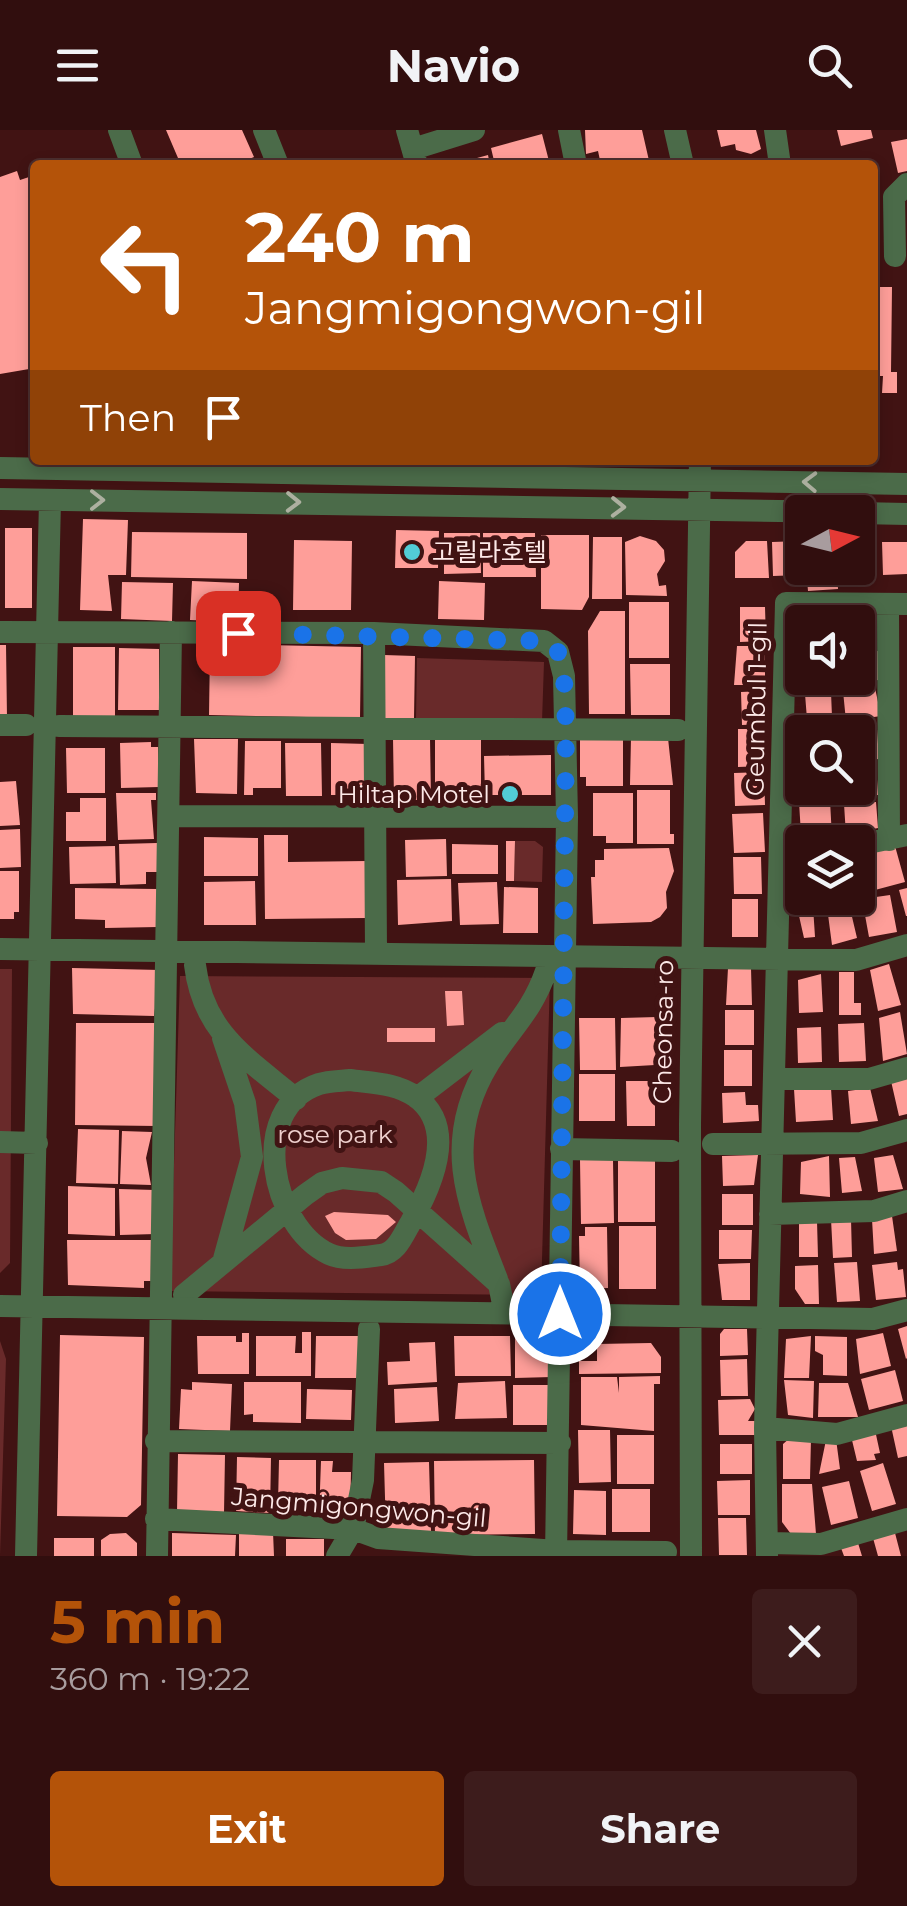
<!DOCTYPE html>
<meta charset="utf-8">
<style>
body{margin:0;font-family:Montserrat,"Noto Sans KR",sans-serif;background:#3d1c1c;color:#f1f3f6;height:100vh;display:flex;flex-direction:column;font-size:38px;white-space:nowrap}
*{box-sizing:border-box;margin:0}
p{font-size:32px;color:#a89c9e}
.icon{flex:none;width:55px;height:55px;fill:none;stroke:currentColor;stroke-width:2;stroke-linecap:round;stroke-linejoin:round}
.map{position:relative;height:1426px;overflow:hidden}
.drawer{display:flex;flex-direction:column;background:#310e0e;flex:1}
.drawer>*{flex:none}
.top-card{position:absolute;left:30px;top:30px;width:848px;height:305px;border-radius:10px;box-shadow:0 5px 15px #0003,0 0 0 2px #4c2e2e;background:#b45309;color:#fff;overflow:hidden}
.needle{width:65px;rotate:83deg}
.controls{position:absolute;left:785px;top:365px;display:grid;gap:20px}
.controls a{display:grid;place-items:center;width:90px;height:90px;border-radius:10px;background:#310e0e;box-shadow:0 5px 15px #0003,0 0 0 2px #4c2e2e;font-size:50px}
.pin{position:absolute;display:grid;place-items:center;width:85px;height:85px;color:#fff;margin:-42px;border-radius:20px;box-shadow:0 5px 15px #0006}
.me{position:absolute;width:110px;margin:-55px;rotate:0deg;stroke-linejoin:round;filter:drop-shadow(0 0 8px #0008)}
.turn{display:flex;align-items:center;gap:35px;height:210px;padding:0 50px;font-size:45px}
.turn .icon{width:130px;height:130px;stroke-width:2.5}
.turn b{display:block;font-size:70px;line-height:85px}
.then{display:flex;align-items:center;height:95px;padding:0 50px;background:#0003;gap:20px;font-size:38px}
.round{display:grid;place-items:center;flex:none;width:105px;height:105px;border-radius:10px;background:#3d1c1c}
.head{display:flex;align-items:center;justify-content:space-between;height:170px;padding:0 50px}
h1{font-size:60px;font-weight:700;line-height:75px;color:#b45309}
.primary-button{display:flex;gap:20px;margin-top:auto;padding:20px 50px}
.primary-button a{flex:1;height:115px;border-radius:10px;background:#b45309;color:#fff;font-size:40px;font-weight:700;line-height:115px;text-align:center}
.primary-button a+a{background:#3d1c1c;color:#f1f3f6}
header{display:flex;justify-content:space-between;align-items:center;height:130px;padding:0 50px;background:#310e0e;font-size:45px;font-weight:700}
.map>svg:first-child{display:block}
.green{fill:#692a2a}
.building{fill:#fe9e99}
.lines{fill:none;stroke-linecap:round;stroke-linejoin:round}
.minor{stroke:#4b6b49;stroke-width:22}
.oneway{stroke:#adb0a0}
.route{stroke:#1a73e8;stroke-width:18;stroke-dasharray:0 32.4}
.poi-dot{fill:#52ccd6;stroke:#411313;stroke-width:4}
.labels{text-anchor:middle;stroke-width:10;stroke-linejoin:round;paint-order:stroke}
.poi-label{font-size:25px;fill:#fde9e8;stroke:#411313;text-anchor:start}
.street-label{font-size:25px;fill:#fde9e8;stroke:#411313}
.park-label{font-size:25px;fill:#efd0ce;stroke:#411313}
</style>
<header><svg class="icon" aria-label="menu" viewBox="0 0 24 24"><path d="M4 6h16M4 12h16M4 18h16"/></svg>Navio<svg class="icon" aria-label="search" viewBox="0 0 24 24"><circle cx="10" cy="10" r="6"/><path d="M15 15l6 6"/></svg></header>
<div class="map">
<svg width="907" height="1426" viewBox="0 0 907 1426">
<rect width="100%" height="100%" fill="#411313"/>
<!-- green -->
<path class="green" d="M417,528L544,532L542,592L416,589Z
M515,711H535L543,717L542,752L514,751Z
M0,839H12L10,1133L0,1143Z
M180,846L550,848L541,1165L170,1161Z
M0,1211L6,1229L0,1426Z"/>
<!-- building -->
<path class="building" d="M166,0H242L254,27L235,35H181Z
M585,0H642L650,35H601L598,21L586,24Z
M717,0H756L761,19L751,24L736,20L735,14L721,17Z
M837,0H871L873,8L841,16Z
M542,4L550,35H495L491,18Z
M907,9V41L898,43L891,12Z
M488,25L490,35H455V34Z
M17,41L20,50L35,45V238L0,244V47Z
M872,157H892L891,242H897V263H882L883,246H872Z
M83,389L128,390L126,445H108L112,481L80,480Z
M5,398H32V478H5Z
M396,400L439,401L438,438H395Z
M132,402L247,403V449L131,447Z
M444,403H480L481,443L444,444Z
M483,403H535L536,447H483Z
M541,405H589V467L582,480L541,479Z
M640,406L656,411L664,420L665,431L657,444L659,456L666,455L667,466L626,465L625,412Z
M593,407H622V469H592Z
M294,410L352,411L351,480H293Z
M746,411H767L769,448H735V422Z
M801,411L802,445L773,446L772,412Z
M874,412L876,449L845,450L844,438H858V413Z
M882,412H907V444L883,445Z
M806,438H837L838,459L808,461Z
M192,451L239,453L238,492L190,490Z
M439,451L485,453L484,490L438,489Z
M122,452L173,453L172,491L121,489Z
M629,472H669V528H629Z
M740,477H765L766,511L740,512Z
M875,480L877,513L858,514V492H844L843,482Z
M600,481H625V584H589L588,501Z
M828,483L829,492H809L808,484Z
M217,514L361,517L360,588L209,585L210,518Z
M0,515H6L7,588H0Z
M737,516H765V555H734Z
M73,517H115V588L73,587Z
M119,518L159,519V580H118Z
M878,521L879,550L852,552L851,548H858V522Z
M384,525L415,526L414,588H383Z
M630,534H670V585H631Z
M808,548H834V552L809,554Z
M875,558L881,586L846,591L843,561Z
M765,561V594L742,595L741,562Z
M831,562L832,587L807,589L805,564Z
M830,594L831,602H805L804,596Z
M738,599H765V636L738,637Z
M877,599L879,629L858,630V600Z
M580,607L623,608V656H586V647H580Z
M393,608H430L431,670H394Z
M631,608H668L673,655H630Z
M194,609H238L237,664L196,663Z
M435,609H481V669H435Z
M245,611H281V658H253V665H244Z
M151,612V617H158L159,657L121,658L120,613Z
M285,613H321L322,666H286Z
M331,613L368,614V665H331Z
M66,618H105V663H67Z
M551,625V665H485L484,626Z
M876,634L878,665L845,667L844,658H858V635Z
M764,642L765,675L735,676L734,643Z
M16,651L20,695L0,696V652Z
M637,660H670V704H674V714H637Z
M116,663H156V670H151L154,709L118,710Z
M593,663H633V713H606V706H593Z
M80,668H106V711H66V682H80Z
M830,670L832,708L808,709L801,704L799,672Z
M876,672L878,698L846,705L844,674Z
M763,683L765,722L734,723L732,684Z
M20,699L21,737L0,738V700Z
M264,705H288V732L367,731V788L265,789Z
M204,707L258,708V746H204Z
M446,709L447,746L406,747L405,710Z
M506,711H515L514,751H506Z
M157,713V742H146V754L120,755L119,714Z
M452,714L498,715V744H452Z
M115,716L116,753L70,754L69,717Z
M895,716L905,752L875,760L865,724Z
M669,718L674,741L666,762L667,778L660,787L651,792L593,794L591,747H595V730H604V719Z
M733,727H761L762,764H734Z
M802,736V770L798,771L797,746Z
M0,741H19V782H14V789H0Z
M451,749L452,791L398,795L397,750Z
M255,751L256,795H204V752Z
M497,752L499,794L460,795L458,753Z
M504,757L538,758V803H503Z
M75,758L157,759L158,797L105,798V790L75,789Z
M907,758V786H906L899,760Z
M890,765L897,802L869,807L862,769Z
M732,769H758V807H732Z
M849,774L857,808L832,815L827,777Z
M813,776L815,807L804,808L797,777Z
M889,834L901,875L878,881L870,840Z
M72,838L160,840L154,886L73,884Z
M728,838H751L752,875H726Z
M839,842H854V873H861V885H839Z
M821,844L823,882L799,883L798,850Z
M445,861H462L464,895L447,896Z
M725,880H754V915H725Z
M900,882L907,924L883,931L879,888Z
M657,887L655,935L620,937L621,888Z
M579,888H615L616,940H580Z
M76,893H157V996L75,995Z
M864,893L866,931L839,932L838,894Z
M821,897L822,932L798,933L797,898Z
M387,898H435V912H387Z
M724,920H752V956H724Z
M579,944H615V991H579Z
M907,947V984L899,986L891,951Z
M626,951H655V996H627Z
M831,958L833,990L796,992L794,959Z
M870,958L878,991L851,994L848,961Z
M745,962L746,975H758L759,991L723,993L722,963Z
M78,999L119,1000L118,1054L76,1053Z
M122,1001L152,1002L146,1028L151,1055L120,1054Z
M758,1025L754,1055L723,1056L722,1026Z
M893,1025L903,1059L878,1062L874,1028Z
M829,1026L830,1067L800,1064L801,1032Z
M855,1027L862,1061L842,1063L839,1028Z
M580,1030H613L614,1093L581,1094Z
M618,1030H655V1092H618Z
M68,1056L115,1058V1106L68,1104Z
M119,1059L155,1060L156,1104L120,1105Z
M722,1064H753V1095H722Z
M334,1082L388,1085L396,1092L376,1109L346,1110L335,1103L325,1086Z
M892,1086L897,1121L874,1124L872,1089Z
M831,1089H851L852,1127L833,1128Z
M799,1091H817L818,1127H799Z
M619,1096H656V1159H619Z
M585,1097H607L608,1158L580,1159L579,1106H585Z
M719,1100H752L751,1129H719Z
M67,1110H155V1151H144V1158L68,1155Z
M857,1132L860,1171L837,1172L834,1133Z
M897,1132L898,1140L903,1139L906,1167L876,1170L872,1135Z
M750,1133V1170H722L718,1134Z
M818,1135L819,1174H805L795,1159V1136Z
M907,1196V1228L906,1229L898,1199Z
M724,1199H747L748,1225L720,1226V1204Z
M302,1202H311V1246H256V1206H296L295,1223H302Z
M242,1203H249V1244H198L197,1206H236V1212H242Z
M883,1203L891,1236L860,1244L856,1209Z
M60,1205L144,1207L141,1375L127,1387L57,1386Z
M542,1205L548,1209L552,1247L515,1248V1206Z
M316,1206H361L360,1248H315Z
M454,1206H510L511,1246H455Z
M811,1206L809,1248H784L786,1209Z
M815,1206L847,1207V1246L823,1245V1225L815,1221Z
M435,1212L437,1252L388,1255L387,1232L410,1231L409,1213Z
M651,1213L661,1227V1243L579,1244V1231H597V1214Z
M747,1229L748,1266H721L720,1230Z
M895,1240L903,1271L869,1280L861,1249Z
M660,1246V1254H654V1301L581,1295V1247H617L619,1263V1247Z
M784,1250L814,1251L813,1288L788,1285Z
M505,1251L507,1288L455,1289L458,1253Z
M192,1252L232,1254L230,1301L179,1299L181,1259L192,1260Z
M244,1252H301V1293L253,1292V1284L244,1285Z
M819,1253H848L858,1287H818Z
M513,1255H550V1295H513Z
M437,1257L439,1291L395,1293L394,1259Z
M307,1259L352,1260L351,1290L306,1289Z
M750,1269L755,1279L748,1291H756V1305H719L718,1270Z
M907,1292V1326L898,1328L891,1296Z
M578,1300H610L611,1352L579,1353Z
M875,1300L880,1323L874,1324L876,1330L857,1331L851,1306Z
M617,1305H654V1354H617Z
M790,1308L811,1309L810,1349H783V1314Z
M836,1309L840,1339L819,1344L826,1310Z
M720,1314H752V1344H720Z
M178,1324L225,1325L224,1383L177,1382Z
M237,1327L271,1328L270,1383L236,1381Z
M279,1330H316V1374H278Z
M534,1330L535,1404L435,1405L434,1331Z
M321,1331H333L332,1342H351L350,1387L319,1386Z
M429,1332L431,1401L386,1402L384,1333Z
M883,1333L896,1374L872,1381L860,1341Z
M750,1350V1385H718L717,1351Z
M849,1351L858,1388L831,1395L822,1357Z
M782,1354H812L816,1404H791L782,1392Z
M612,1359H650V1402H612Z
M574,1360L606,1361V1405L573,1404Z
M718,1388H746L747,1425H719Z
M239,1402H273L274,1426H239Z
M126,1403L137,1413V1426H101V1410L110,1404Z
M172,1403L236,1405L235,1426H172Z
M895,1403L901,1426H878L873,1408Z
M54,1408H94V1426H54Z
M286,1409H324V1426H286Z
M858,1413L862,1426H844L841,1418Z"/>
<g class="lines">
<!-- minor -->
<path class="minor" d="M119,0L132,35
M264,0L278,35
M407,0L417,35
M569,0L576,35
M675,0L683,35
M775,0L780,35
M413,19L474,0
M895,126L894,67L907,54
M0,338L907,354
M0,369L850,382
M858,383L907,384
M888,474L889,710
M0,502L374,503L544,511L558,522L564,546L567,687L556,1426
M374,503L376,822
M0,595H26
M59,596L678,600
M170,686L567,687
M858,715L907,705
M0,819L856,830L907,815
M195,835C203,903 247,928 296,969
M223,908L245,973L252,1027L224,1129
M774,949H869L907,938
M350,950C372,953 397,953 416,967C458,998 431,1057 411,1092C403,1105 397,1123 381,1125C365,1127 344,1131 329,1124C271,1097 247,978 319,954C328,951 340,951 350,950Z
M417,968L502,903
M0,1012L37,1013
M713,1014L861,1013L907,1000
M561,1019L672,1021
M770,1084L874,1081L907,1071
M497,1149C467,1073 441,1011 489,933C510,899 532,882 546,841
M184,1165L305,1065L322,1053L342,1048L381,1052L396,1062L499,1154L502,1169
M0,1176L873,1189L907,1180
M765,1298L837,1304L907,1285
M156,1311L560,1313
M156,1389L353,1399L378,1408L557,1421L666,1422
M767,1413L821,1414L907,1389
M26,1426L50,370
M157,1426L171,502
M337,1426L353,1399L363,1350L369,1199
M691,1426L690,994L700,330
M767,1426L765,1298L786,473L907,474"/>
</g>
<!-- one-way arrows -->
<defs><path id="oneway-chevron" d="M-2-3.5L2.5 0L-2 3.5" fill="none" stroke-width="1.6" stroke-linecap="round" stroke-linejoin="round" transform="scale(2.5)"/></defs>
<g class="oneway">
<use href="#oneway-chevron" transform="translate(810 352) rotate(-178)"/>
<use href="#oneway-chevron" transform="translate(97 370)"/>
<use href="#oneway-chevron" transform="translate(293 372) rotate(1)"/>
<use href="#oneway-chevron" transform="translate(618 377) rotate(1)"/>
</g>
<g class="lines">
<!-- route -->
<path class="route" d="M238,503L544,511L558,522L564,546L566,598L560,1184"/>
</g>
<!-- markers -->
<g class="poi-dot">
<circle cx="412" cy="422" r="10"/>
<circle cx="510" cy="664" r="10"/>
</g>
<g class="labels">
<!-- poi labels -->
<g class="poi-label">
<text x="432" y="431">고릴라호텔</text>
<text x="490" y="673" text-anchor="end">Hiltap Motel</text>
</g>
<!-- street labels -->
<g class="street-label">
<text transform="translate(756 579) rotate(-89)" y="9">Geumbul 1-gil</text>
<text transform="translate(663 902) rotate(-89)" y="9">Cheonsa-ro</text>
<text transform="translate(359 1377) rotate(5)" y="9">Jangmigongwon-gil</text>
</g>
<!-- park labels -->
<g class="park-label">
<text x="335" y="1013">rose park</text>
</g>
</g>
</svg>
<div class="controls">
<a><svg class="needle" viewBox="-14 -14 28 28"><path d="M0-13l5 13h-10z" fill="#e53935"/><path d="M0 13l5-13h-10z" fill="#a89c9e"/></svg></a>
<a><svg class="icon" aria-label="sound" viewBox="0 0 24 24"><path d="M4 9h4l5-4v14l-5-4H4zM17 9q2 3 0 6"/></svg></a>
<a><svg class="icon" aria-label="search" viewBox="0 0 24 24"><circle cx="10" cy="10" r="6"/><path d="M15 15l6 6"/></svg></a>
<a><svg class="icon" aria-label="layers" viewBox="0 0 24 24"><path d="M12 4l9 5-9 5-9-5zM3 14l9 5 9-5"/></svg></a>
</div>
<div class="pin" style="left:238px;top:503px;background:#d93025"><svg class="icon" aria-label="arrive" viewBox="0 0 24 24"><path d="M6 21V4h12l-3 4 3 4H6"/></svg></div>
<svg class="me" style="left:560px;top:1184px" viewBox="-20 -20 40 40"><circle r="17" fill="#1a73e8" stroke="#fff" stroke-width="3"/><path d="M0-11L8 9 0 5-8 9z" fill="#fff"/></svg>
<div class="top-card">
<div class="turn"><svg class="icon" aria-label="left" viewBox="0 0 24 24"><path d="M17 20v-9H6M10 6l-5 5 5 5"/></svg><div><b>240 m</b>Jangmigongwon-gil</div></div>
<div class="then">Then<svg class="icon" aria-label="arrive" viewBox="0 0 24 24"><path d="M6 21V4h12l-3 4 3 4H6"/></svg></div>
</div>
</div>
<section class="drawer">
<div class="head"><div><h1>5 min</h1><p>360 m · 19:22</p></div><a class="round"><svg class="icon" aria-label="close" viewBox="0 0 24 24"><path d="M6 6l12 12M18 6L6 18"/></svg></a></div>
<div class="primary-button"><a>Exit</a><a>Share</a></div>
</section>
